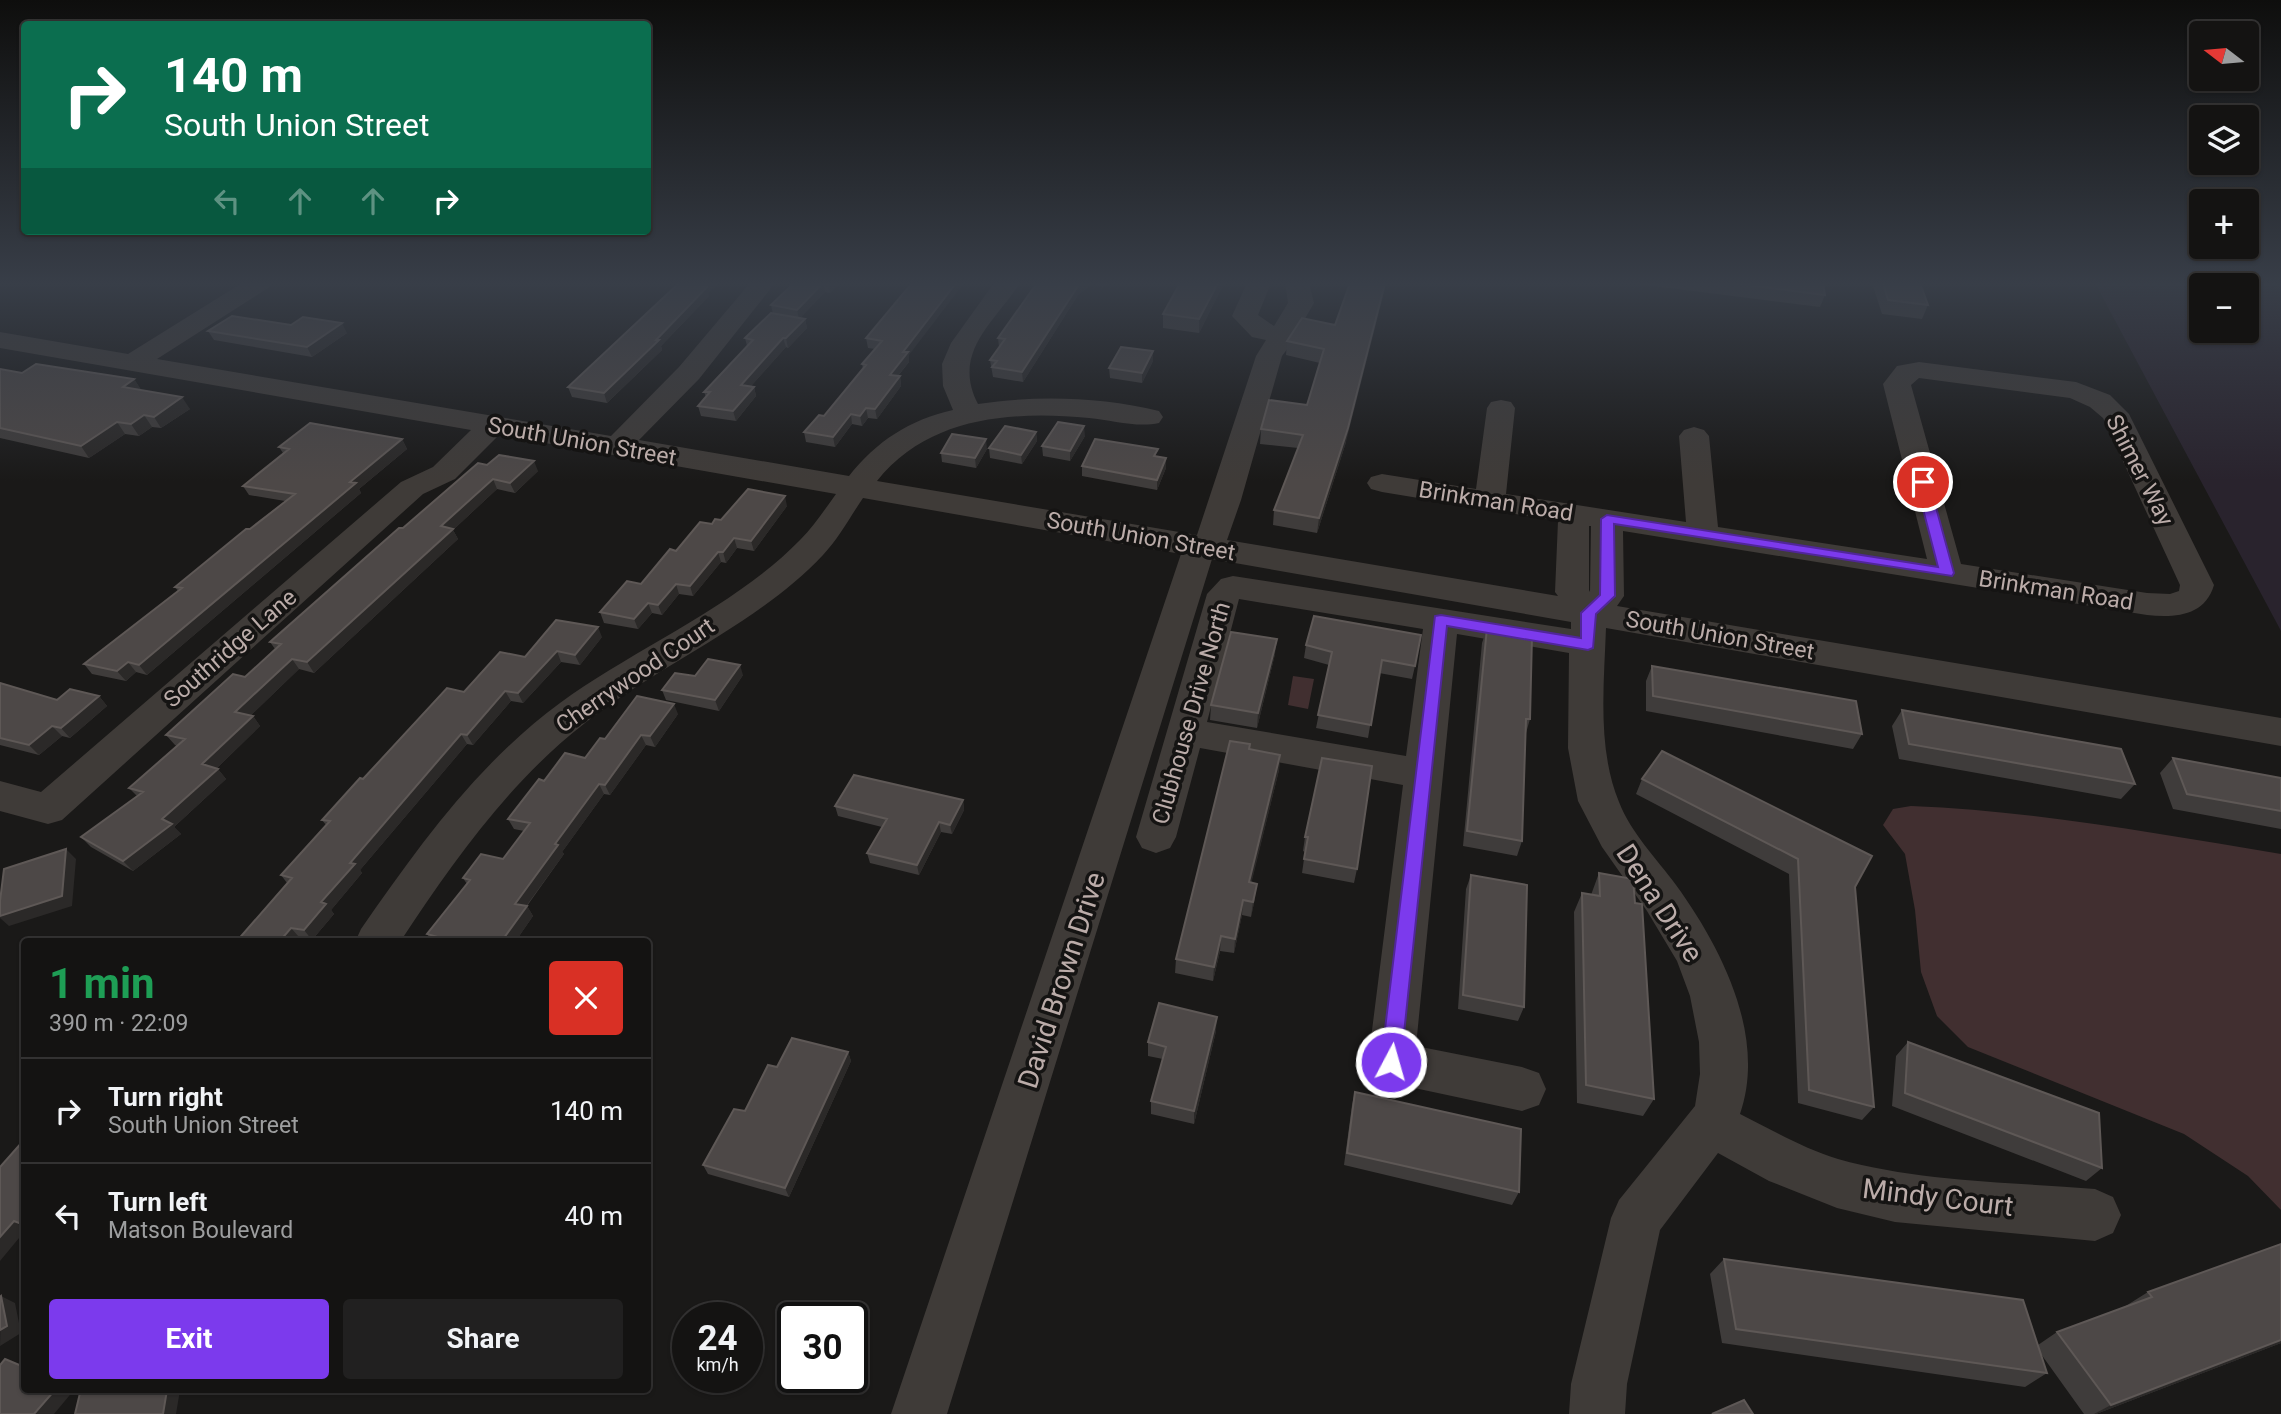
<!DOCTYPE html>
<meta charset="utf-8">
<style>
body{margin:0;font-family:Roboto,sans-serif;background:#212020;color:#f1f3f6;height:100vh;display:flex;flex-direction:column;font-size:26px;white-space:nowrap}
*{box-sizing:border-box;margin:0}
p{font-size:23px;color:#9d9e9f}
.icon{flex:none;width:38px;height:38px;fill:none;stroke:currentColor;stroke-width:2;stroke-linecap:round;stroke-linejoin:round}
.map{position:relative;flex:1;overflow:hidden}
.sheet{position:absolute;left:21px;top:938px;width:630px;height:455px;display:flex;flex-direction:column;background:#141312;border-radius:7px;box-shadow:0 2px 5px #0004,0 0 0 2px #333232}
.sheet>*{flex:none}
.banner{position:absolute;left:21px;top:21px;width:630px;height:214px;border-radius:7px;box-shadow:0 2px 5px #0004,0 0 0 2px #333232;background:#0b6e4f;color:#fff;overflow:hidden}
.needle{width:46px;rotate:286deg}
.buttons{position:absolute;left:2189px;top:21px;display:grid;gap:14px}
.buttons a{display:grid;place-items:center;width:70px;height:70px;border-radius:7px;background:#141312;box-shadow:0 2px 5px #0004,0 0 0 2px #333232;font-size:35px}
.speed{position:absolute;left:672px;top:1302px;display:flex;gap:14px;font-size:35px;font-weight:700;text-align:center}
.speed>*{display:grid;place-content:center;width:91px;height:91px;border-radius:50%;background:#141312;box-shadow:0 2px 5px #0004,0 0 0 2px #333232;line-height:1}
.speed small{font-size:18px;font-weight:400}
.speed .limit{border:4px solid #111;border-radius:10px;background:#fff;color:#111}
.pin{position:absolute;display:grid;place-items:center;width:60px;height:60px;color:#fff;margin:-30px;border:4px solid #fff;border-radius:50%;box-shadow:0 2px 7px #0007}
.me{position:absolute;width:77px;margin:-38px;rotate:6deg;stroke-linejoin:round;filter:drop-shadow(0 0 5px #0008)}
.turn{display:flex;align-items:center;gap:24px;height:147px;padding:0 28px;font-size:32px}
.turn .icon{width:91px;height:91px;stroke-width:2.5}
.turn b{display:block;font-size:49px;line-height:60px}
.lanes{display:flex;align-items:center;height:66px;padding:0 28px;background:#0003;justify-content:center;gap:35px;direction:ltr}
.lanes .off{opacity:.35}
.round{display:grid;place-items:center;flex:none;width:74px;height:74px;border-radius:7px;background:#212020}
.summary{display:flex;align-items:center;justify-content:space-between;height:119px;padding:0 28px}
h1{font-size:42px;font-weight:700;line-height:52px;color:#1e9e55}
.cta{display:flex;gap:14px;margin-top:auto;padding:14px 28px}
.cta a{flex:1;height:80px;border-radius:7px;background:#7c3aed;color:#fff;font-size:28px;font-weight:700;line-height:80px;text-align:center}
.cta a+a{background:#212020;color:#f1f3f6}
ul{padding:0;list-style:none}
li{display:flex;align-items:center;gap:21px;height:105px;padding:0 28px;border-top:2px solid #333232}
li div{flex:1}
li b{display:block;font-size:26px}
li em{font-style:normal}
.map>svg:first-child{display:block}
.green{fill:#29232d;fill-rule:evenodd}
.water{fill:#412f30}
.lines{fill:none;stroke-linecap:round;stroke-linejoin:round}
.minor{fill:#3f3b38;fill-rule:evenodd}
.wall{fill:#3f3c3b}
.shaded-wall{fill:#2b2928}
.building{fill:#4d4847;stroke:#5e5856;stroke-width:2}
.route{fill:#7c3aed;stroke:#51269a;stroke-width:2}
.labels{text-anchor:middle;stroke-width:7;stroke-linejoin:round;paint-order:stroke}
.street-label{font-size:23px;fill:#bbaca9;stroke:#151413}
.near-street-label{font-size:28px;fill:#bbaca9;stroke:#151413}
</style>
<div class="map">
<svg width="2281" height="1414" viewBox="0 0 2281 1414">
<rect width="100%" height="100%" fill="#1a1918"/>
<!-- green -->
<path class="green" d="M2095,283H2281V631ZM2202,285H2247V331H2202Z"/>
<!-- water -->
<path class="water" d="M1293,676L1314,679L1308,709L1288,705Z
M1911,806C2036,811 2158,834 2281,854V1210L2248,1176L2184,1134L1968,1047L1937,1016L1921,972L1915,910L1905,854L1883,825L1893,809Z"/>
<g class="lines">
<!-- minor -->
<path class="minor" d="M242,283H271L268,288L157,359L611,436L679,367L750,283H775L699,379L639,440L849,476C877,441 909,420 953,410L943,386L942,364L951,343L994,283H1020C995,322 951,352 978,404C1037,395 1101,397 1159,411L1163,417L1159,423C1137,428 1112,420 1089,418C1012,411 929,416 877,481L1197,535L1256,356L1266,340L1252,337L1232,316L1247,283H1271L1258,315L1274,326L1288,303L1285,283H1309L1314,303L1296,334L1297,336L1282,356L1241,500L1227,540L1558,596L1555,592L1558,521L1382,492L1371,489L1367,483L1371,477L1382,474L1476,489L1487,408L1491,402L1501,400L1511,402L1515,408L1506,494L1686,522L1679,436L1684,430L1694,427L1704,430L1709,436L1718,527L1927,559L1883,384L1897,366L1919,362L2076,382L2110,395L2129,414L2214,585C2205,616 2175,618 2147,615L1623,531L1624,596L1617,606L2281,718V746L1606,628C1604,684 1597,749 1619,802C1631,833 1657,859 1676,885C1721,947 1767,1036 1740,1114C1772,1130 1804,1149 1838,1159C1920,1182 2010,1182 2095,1189L2113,1197L2121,1215L2113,1233L2095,1241L1895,1222L1837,1208L1769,1181L1718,1153L1660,1230L1627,1384L1625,1414H1569L1571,1384L1611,1218L1619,1200L1695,1106L1700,1074L1699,1042L1690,996L1677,961L1647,911L1602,847L1578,801L1568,748L1569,653L1457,634L1416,1046L1522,1067L1539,1073L1546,1089L1539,1105L1522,1111L1391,1083L1374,1077L1368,1062L1403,785L1200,748L1176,837L1170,848L1156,853L1142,848L1136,837L1207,594L1221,579L1233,576L1571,629V622L1212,559L947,1414H891L1181,554L863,498C850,517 839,538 823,555C757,625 660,664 585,723C509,782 453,862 400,942H355L361,929C418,847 478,763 560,703C635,648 735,607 800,540C814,526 825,509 836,494L499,435L455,479L423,494L62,820L48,824L0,811V781L41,792L401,482L433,467L471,430L0,348V332L128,354ZM1919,378L2070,398L2090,407L2103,418L2180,585L2179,591L2170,594L2147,593L1961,564L1911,385ZM1589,526H1591L1590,592L1589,590ZM1239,599L1423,629L1406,756L1207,722Z"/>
</g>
<!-- wall -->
<path class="wall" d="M676,283H719L708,293L709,296L661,346L662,350L607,403L572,397L568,387L677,284Z
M794,283H840L830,293L825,292L800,318L805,319L807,328L788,348L786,347L751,386L754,387L756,396L736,421L701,416L698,406L706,397L704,392L747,346L745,338L773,314L771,305Z
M912,283L909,355V362L898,376H900L901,386L877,419L868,418L862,426L852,424L835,447L806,442L804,432L824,416L863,369L862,364L875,349L868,348L866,338Z
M1094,283H1111L1103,287Z
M1180,283H1224L1199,333L1163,328V314Z
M1630,283H1823L1825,295L1820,307Z
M1872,283H1920L1928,305L1922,319L1882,314Z
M1078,295L1023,382L993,377L990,360L999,347L998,338Z
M291,325L347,333L312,357L214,340L208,331Z
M1335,325L1346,442L1317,533L1273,525L1274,510L1298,448L1260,444L1261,429L1307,405L1320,363L1286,355L1287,341Z
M1153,361L1142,383L1110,378L1109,368Z
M0,369L22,373L134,379L141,390L190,409L161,428L152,427L139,436L125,434L89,458L0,438Z
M1036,432L1037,441L1022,464L990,458L989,448Z
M1085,436L1070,461L1043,456L1042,446Z
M402,439L407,449L359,489L361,493L147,675L136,672L126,681L92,674L84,664L178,591L175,587L285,501L249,495L243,486L283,453L279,447Z
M987,449L976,468L942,462L941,453Z
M1157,457L1166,468L1157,490L1082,476V466Z
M487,465L538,471L515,493L497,489L453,530L458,539L314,673L299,669L250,716H253L260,726L217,768L226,779L174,827L181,834L133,871L91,847L81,837L137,796L129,788L177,746L175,745L166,735L245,677L275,649L270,642L403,528Z
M787,506L754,551L737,548L726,563L721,562L693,596L679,594L662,615L652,613L638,629L604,623L600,612L641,584L676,551L712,524Z
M1487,628L1530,719L1526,733L1522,841L1517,856L1463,846L1482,643Z
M602,637L580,665L561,662L523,703L511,701L473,745L467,744L360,870L362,873L331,910L334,914L312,940L299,937L236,942L287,883L281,875L326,825L322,820L363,779L464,692L525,657Z
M1306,645L1415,666L1412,679L1379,673L1368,738L1316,728L1329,665L1304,658Z
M1275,654L1257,728L1210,720L1211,705Z
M1652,666L1862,734L1853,749L1646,711V681Z
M743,675L719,711L666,700L662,690L695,676Z
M0,683L57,700L99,696L107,706L70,738L62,736L39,755L0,745Z
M1902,710L2135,784L2121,799L1899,759L1892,726Z
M678,714L655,747L646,745L610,795L604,794L562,852L564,854L527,906L533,916L515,942H433L427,934L467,884L463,878L503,859L524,831L514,829L508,819L544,781L585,758L605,739Z
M1250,744L1249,749L1280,755L1279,770L1251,883L1255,898L1251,917L1242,915L1234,953L1220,951L1213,981L1175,973L1176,959Z
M1322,758L1357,869L1354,883L1302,873L1305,852L1303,851L1305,837Z
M2173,758L2281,778V829L2173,809L2160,773Z
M1642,779L1855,887L1874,1107L1862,1120L1798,1103L1789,874L1636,794Z
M963,800L964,810L952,834L941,832L919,875L870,863L867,853L882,827L838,816L835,806Z
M1599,873L1635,903L1654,1099L1643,1116L1577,1103L1574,912L1582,893L1591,895Z
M1471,875L1524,1007L1518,1021L1458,1009L1466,889Z
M1216,1031L1194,1124L1151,1114V1101L1163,1059L1148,1056V1042Z
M1908,1042L2102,1168L2086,1181L1892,1106L1896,1056Z
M848,1052L851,1061L789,1197L708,1174L703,1165L777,1067Z
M1355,1092L1519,1192L1512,1205L1344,1165L1352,1105Z
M2281,1244V1343L2096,1414H2084L2041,1354L2047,1373L2025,1387L1722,1343L1710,1274L1724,1259L2038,1345L2057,1332L2124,1307L2148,1292Z"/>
<!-- shaded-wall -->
<path class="shaded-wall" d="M707,283H719L708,293L709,296L661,346L662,350L607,403L604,393Z
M823,283L825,292L799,319L797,310Z
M829,283H840L830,293L828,284Z
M956,283H964L909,355V362L891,384L890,375L903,352Z
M1082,283H1094L1078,295L1023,382L1022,372L1078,286Z
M1218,283H1224L1199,333V319Z
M1385,283H1386V285L1346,442L1317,533L1319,518Z
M805,319L807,328L788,348L786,338Z
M342,323L347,333L312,357L307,347Z
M783,338L786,347L744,394L741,385Z
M1153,351V361L1142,383V373Z
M900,376L901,386L877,419L875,409Z
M134,379L142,391L123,387Z
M754,387L756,396L736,421L733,411Z
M182,397L190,409L161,428L154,417Z
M866,408L868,418L862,426L860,416Z
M851,414L852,424L835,447L833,437Z
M144,415L152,427L139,436L131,424Z
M117,422L125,434L89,458L81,446Z
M1084,426L1085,436L1070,461V451Z
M1036,432L1037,441L1022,464L1021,455Z
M402,439L407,449L359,489L361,493L147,675L139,665L350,482Z
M986,439L987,449L976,468L975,458Z
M1166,458V468L1157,490V480Z
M534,461L538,471L515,493L510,483Z
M493,479L497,489L453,530L458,539L314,673L307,662L441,526Z
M785,496L787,506L754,551L751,541Z
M734,538L737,548L726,563L723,552Z
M718,552L721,562L693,596L690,586Z
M676,584L679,594L662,615L658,605Z
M648,603L652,613L638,629L634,619Z
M598,627L602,637L580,665L575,655Z
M1277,639L1275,654L1257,728L1258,713Z
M557,651L561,662L523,703L518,693Z
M292,659L299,669L243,723L235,712Z
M128,662L136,672L126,681L117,671Z
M740,665L743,675L719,711L715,700Z
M505,691L511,701L473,745L467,735Z
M99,696L107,706L70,738L61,728Z
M674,704L678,714L655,747L650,736Z
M253,716L260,726L211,774L202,764Z
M52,726L62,736L39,755L29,745Z
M461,734L467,744L360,870L362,873L331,910L334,914L312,940L304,930L321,902L350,863Z
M641,735L646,745L610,795L605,785Z
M1280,755L1279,770L1248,897L1249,882Z
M218,769L226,779L174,827L181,834L133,871L123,861L162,819Z
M599,784L604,794L562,852L564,854L521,913L515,904L555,844Z
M963,800L964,810L952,834L950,825Z
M939,822L941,832L919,875L917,865Z
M66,849L76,859L72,906L9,926L0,918V916Z
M1257,884L1255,898L1251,917L1253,902Z
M1243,900L1242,915L1234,953L1235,939Z
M527,906L533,916L515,942H501Z
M291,928L299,937L296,942H279Z
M1221,936L1220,951L1213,981L1214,967Z
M1217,1017L1216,1031L1194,1124V1111Z
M848,1052L851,1061L789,1197L785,1188Z
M14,1221L24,1228V1232L0,1261V1237Z
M1,1296L15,1303L21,1333L0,1346Z
M2281,1340V1343L2096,1414H2094L2111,1405Z
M55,1390H74L54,1414H34Z
M167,1390H180L176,1414H163Z"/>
<!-- building -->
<path class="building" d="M679,283H707L703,286L707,287L656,340H659L604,393L568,387Z
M794,283H829L828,284L823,283L797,310L771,305Z
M912,283H956L903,352H908L890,375L900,376L875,409L866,408L860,416L851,414L833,437L804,432L819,415L824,416L866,365L862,364L882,341L866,338Z
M1037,283H1082L1078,286L1022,372L992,367L997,361L990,360L1005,339L998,338Z
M1180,283H1218L1199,319L1163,314Z
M1350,283H1385L1348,428L1319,518L1274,510L1303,435L1261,429L1269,400L1307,405L1324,349L1287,341L1302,318L1335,325Z
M1731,283H1823L1825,295Z
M1883,283H1920L1928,305L1888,300Z
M771,313L805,319L786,338H783L741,385L754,387L733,411L698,406L710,392H704L753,340L745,338Z
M232,316L291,325L303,317L342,323L307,347L208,331Z
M1121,347L1153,351L1142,373L1109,368Z
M36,364L134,379L123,387L182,397L154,417L144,415L131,424L117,422L81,446L0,428V369L22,373Z
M1058,422L1084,426L1070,451L1042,446Z
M310,423L402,439L350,482L356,483L139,665L128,662L117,671L84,664L182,588L175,587L246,529H250L295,494L243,486L289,449L279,447Z
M1005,426L1036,432L1021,455L989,448Z
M952,434L986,439L975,458L941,453Z
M1095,439L1158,449L1154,456L1166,458L1157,480L1082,466Z
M499,455L534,461L510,483L493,479L441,526L453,529L307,662L292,659L235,712L253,716L202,764L218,769L162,819L172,824L123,861L81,837L143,792L129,788L185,739L166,735L233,674L245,677L281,644L270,642L399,528H403L478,463L487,465Z
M748,489L785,496L751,541L734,538L723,552H718L690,586L676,584L658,605L648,603L634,619L600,612L627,581L641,584L670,549L676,551L700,522L712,524L715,519L721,520Z
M1314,616L1421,635L1415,666L1382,660L1371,725L1318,715L1332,652L1306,645Z
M556,620L598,627L575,655L557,651L518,693L505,691L467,735L461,734L350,863L355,864L321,902L326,904L304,930L291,928L279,942H236L292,878L281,875L330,821L322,820L360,778L363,779L447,688L464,692L500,652L525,657Z
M1487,628L1532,635L1530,719H1526L1522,841L1467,831Z
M1231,632L1277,639L1258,713L1211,705Z
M708,659L740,665L715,700L662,690L675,673L695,676Z
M1652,666L1856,701L1862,734L1653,696Z
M0,683L57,700L70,689L99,696L61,728L52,726L29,745L0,738Z
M637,696L674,704L650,736L641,735L605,785L599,784L555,844L558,845L515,904L527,906L501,942H443L445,939L427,934L470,880L463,878L481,854L503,859L530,823L508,819L539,779L544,781L565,753L585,758L600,738L605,739Z
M1902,710L2121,749L2135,784L1909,744Z
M1230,741L1250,744L1249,749L1280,755L1249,882L1257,884L1253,902L1243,900L1235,939L1221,936L1214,967L1176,959Z
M1662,751L1872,856L1855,887L1874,1107L1809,1090L1798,859L1642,779Z
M1322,758L1372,766L1357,869L1304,859L1308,837H1305Z
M2173,758L2281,778V811L2187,794Z
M854,775L963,800L950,825L939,822L917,865L867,853L887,819L835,806Z
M66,849L62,896L0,916V901L4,869Z
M1599,873L1633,879L1635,903L1642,904L1654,1099L1586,1085L1582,893L1600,896Z
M1471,875L1527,885L1524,1007L1463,995Z
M1159,1003L1217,1017L1194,1111L1151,1101L1166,1047L1148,1042Z
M792,1038L848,1052L785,1188L703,1165L734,1109L745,1111L768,1065L777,1067Z
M1908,1042L2099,1113L2102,1168L1905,1093Z
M1355,1092L1521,1129L1519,1192L1347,1153Z
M24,1140V1225L14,1221L0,1237V1167Z
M2281,1244V1340L2111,1405L2057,1332L2152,1297L2148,1292Z
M1724,1259L2023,1300L2047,1373L1736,1329Z
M1,1296L7,1326L0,1330V1297Z
M5,1359L24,1367V1390H55L34,1414H0V1365Z
M91,1390H167L163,1414H75L80,1393Z
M1744,1400L1753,1414H1712Z"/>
<!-- sky -->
<linearGradient id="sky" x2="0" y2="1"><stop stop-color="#0e0e0d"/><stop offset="0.59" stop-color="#383e48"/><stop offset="1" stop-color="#383e48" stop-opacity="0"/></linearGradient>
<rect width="2281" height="481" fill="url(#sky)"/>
<!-- route -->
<path class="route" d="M1923,478L1929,482L1954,573L1952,576L1614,524L1615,596L1596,614L1593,648L1588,650L1447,626L1401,1062L1398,1069L1391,1072L1384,1069L1381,1062L1435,616L1441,615L1581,638V613L1600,595L1601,519L1607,515L1938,567L1916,482Z"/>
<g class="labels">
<!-- street labels -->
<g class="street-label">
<text transform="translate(582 441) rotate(10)" y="8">South Union Street</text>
<text transform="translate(2140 470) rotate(63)" y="8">Shimer Way</text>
<text transform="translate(1496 501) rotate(9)" y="8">Brinkman Road</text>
<text transform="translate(1141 536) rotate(10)" y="8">South Union Street</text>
<text transform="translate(2056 590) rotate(9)" y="8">Brinkman Road</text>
<text transform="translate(1720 635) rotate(10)" y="8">South Union Street</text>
<text transform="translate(230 648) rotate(-41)" y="8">Southridge Lane</text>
<text transform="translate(635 675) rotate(-34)" y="8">Cherrywood Court</text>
<text transform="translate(1191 713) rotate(-74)" y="8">Clubhouse Drive North</text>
</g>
<!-- near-street labels -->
<g class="near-street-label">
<text transform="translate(1660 903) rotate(57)" y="10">Dena Drive</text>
<text transform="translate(1061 980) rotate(-72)" y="10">David Brown Drive</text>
<text transform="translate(1938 1197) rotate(7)" y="10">Mindy Court</text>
</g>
</g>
</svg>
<div class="buttons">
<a><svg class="needle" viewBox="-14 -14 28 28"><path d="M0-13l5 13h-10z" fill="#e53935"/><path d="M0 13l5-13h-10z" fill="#9d9e9f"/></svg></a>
<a><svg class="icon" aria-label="layers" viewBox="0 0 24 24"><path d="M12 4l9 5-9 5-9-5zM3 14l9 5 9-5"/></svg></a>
<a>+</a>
<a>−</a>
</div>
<div class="speed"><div>24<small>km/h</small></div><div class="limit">30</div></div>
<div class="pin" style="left:1923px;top:482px;background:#d93025"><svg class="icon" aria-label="arrive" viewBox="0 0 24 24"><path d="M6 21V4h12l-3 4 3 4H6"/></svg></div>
<svg class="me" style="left:1391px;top:1062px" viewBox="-20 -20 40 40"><circle r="17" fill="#7c3aed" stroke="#fff" stroke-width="3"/><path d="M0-11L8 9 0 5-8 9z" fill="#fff"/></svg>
<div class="banner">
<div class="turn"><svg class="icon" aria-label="right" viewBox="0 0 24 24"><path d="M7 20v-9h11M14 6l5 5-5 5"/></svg><div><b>140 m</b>South Union Street</div></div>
<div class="lanes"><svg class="icon off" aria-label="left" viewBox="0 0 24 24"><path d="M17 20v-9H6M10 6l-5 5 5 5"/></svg><svg class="icon off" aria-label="ahead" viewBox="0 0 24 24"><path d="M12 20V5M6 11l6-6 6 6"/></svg><svg class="icon off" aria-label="ahead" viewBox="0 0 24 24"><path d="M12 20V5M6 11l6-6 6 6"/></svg><svg class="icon" aria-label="right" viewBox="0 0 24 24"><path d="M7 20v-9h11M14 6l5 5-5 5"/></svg></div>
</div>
<section class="sheet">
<div class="summary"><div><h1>1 min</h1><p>390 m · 22:09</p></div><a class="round" style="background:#d93025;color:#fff"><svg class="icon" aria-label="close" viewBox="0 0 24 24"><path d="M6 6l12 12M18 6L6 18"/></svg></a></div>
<ul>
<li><svg class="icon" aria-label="right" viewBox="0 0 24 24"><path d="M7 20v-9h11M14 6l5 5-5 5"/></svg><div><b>Turn right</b><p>South Union Street</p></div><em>140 m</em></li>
<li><svg class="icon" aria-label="left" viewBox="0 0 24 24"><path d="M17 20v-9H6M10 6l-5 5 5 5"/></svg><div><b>Turn left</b><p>Matson Boulevard</p></div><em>40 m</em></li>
</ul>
<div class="cta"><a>Exit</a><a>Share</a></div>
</section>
</div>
